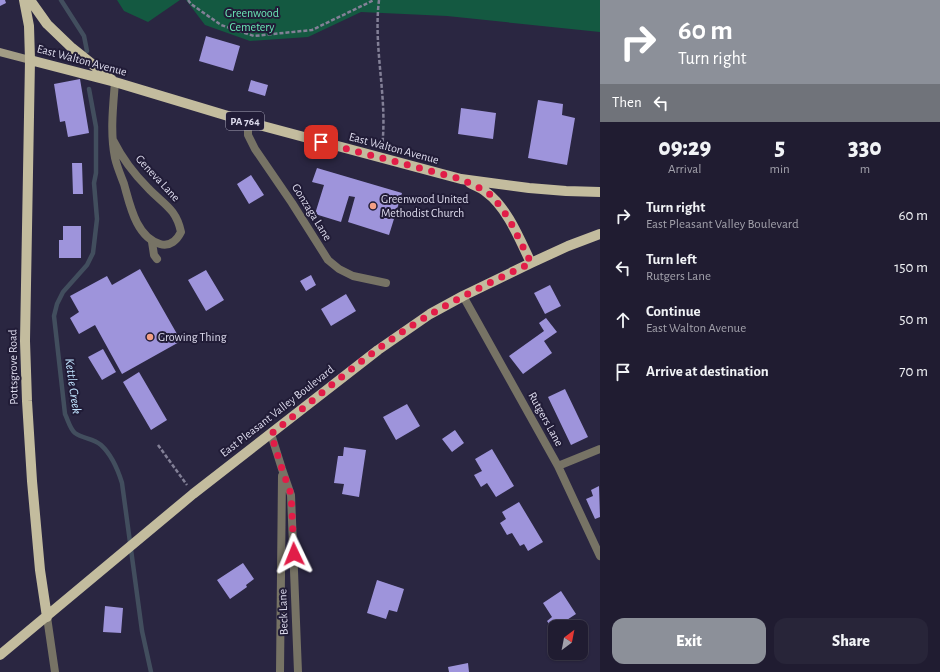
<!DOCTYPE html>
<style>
body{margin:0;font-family:"Alegreya Sans",sans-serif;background:#282539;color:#f1f3f6;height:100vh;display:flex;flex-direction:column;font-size:15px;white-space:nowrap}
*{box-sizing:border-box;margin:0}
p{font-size:13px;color:#a2a1ab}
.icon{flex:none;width:22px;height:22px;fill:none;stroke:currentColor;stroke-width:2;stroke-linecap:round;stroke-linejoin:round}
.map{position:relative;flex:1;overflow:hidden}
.drawer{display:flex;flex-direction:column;background:#201c31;width:340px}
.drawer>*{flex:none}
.top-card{background:#8c9099;color:#fff;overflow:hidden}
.needle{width:26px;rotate:32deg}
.controls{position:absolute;left:548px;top:620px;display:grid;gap:8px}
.controls a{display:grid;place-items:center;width:40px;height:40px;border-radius:8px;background:#201c31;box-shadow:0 1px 3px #0004,0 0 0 1px #3d3a4d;font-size:20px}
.pin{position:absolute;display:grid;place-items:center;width:34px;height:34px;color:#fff;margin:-17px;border-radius:8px;box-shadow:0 2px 6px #0006}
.me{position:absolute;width:44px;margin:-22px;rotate:358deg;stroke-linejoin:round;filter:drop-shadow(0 0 3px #0008)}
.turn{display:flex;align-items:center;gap:14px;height:84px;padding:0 12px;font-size:18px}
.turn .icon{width:52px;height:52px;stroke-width:2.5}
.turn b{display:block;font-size:28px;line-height:34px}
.then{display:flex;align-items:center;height:38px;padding:0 12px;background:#0003;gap:8px;font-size:15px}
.eta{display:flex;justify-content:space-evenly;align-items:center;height:68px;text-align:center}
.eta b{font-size:24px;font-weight:800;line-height:28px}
.primary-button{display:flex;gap:8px;margin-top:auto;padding:8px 12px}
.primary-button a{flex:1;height:46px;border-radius:12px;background:#8c9099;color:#fff;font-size:16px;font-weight:800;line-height:46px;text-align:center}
.primary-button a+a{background:#282539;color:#f1f3f6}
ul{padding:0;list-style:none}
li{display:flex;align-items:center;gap:12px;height:52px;padding:0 12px}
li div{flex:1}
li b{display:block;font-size:15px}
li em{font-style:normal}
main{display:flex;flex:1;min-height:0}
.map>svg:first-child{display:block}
.green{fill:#145941}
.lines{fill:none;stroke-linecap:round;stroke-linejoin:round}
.stream{stroke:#424e5e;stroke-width:4.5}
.building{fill:#9e94db}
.path{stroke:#838097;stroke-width:2.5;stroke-dasharray:4 2;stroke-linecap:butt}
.service{stroke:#777365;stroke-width:8}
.minor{stroke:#777365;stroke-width:8}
.secondary{stroke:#a29c85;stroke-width:8}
.primary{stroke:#c3bc9e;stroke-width:10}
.route{stroke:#e11d48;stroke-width:7;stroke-dasharray:0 12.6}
.poi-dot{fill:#f39f85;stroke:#211c37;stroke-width:1.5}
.labels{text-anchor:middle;stroke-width:4;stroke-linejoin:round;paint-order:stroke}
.shield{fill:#211c37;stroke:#a5a2b6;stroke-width:1}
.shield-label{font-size:11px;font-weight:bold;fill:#dddbed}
.park-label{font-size:12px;fill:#6be8b6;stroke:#211c37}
.street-label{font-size:12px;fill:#dddbed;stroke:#211c37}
.poi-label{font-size:12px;fill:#dddbed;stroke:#211c37;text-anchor:start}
.water-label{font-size:13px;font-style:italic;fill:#c0e4ff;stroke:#211c37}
</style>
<main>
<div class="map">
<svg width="600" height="672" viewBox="0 0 600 672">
<rect width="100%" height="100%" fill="#2a2641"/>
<!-- green -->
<path class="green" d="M117,0H180L148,22L124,11Z
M186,0H600V32L447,16L361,12L308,37L250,41L205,25Z"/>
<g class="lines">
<!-- stream -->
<path class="stream" d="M61,0L84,36L87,51
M89,89L96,127V173L94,183L97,219L93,253L87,265L63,292L57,304L54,316L65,414C68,420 70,429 75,433C83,439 93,438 101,445C112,455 118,470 122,483L142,631L151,672"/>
</g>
<!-- building -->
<path class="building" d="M0,0H5L6,3L0,6Z
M206,36L240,46L233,71L199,61Z
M80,79L89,133L68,137L65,121L60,122L54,84Z
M251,80L268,85L265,96L248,91Z
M538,100L563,104L562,115L575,118L567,165L528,158Z
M461,108L496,113L493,139L458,134Z
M72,163H82L83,194H73Z
M317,168L402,193L389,235L348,222L355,197L349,196L341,222L315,214L324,185L312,182Z
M251,175L264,195L249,204L237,184Z
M63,226H81V258H59V240H63Z
M140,269L181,341L122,374L95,325L79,334L70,318L79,312L70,296L107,276L112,285Z
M206,270L224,300L206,311L188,280Z
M311,275L316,285L306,291L300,281Z
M550,285L561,306L545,314L534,293Z
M346,294L356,311L331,326L321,309Z
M546,318L557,332L544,341L552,353L523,374L509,356L544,331L539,323Z
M103,349L116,372L102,380L88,357Z
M139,372L167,420L151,430L123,382Z
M565,389L588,437L571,445L548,397Z
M407,404L420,426L396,440L383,417Z
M455,430L464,443L452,452L442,439Z
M344,447L366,450L359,497L342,494L344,484L334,483L338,456H343Z
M492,449L514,486L496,497L487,483L481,487L474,475L482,471L475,459Z
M599,486L600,517L595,519L586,499L593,496L591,490Z
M519,502L543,542L528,551L524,544L520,546L512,533L507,535L500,523L506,519L502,512Z
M243,563L254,579L246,585L247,587L230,599L217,580Z
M377,580L404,589L397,612L389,610L386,619L367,613Z
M561,591L576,614L553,629L547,621L552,617L543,603Z
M105,606L123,608L121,633L103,632Z
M468,663L469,672H449L448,667Z"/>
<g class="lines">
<!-- path -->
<path class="path" d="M188,0L191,4L221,25L254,36L312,30L374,0
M379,0C373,49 388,98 382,147
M158,445L187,485"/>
<!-- service -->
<path class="service" d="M152,242L154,255L157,259"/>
<!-- minor -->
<path class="minor" d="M248,122V135L255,149L292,203L328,260L339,269L353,276L386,283
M113,140C122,158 134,174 148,188C163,204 176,208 181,232C177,240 170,247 160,244C136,237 130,205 124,184C121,176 117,167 115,158C110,133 113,107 115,82
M463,296L558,466L600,556
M271,434L282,469L291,495L298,672
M558,466L600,449
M47,617L55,672
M280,672L282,476"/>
<!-- secondary -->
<path class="secondary" d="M0,52L30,60"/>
<!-- primary -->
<path class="primary" d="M24,0L29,26L30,60L25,341L27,401L32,481L40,570L47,617
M30,0L47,24L72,48L112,80
M30,60L115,82L248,122L461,179L529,188L566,191L600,192
M470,183C475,186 482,188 486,192C507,207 520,240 531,263
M0,655L193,494L378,350L430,314L463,296L531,263L568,246L600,234"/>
</g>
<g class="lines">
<!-- route -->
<path class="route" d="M294,554L291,494L282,469L271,434C323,393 374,347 431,314C463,295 498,279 531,263L509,219L494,198L486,191L461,179L321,142"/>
</g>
<!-- markers -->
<g class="poi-dot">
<circle cx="373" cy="206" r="4"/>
<circle cx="150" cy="337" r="4"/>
</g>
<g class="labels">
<!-- shield labels -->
<rect class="shield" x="226" y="112" width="38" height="18" rx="3"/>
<g class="shield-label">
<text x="245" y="125">PA 764</text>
</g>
<!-- park labels -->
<g class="park-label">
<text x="252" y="17">Greenwood<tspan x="252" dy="14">Cemetery</tspan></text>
</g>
<!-- street labels -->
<g class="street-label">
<text transform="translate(82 60) rotate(15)" y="4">East Walton Avenue</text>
<text transform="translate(394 148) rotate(15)" y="4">East Walton Avenue</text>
<text transform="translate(158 178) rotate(47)" y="4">Geneva Lane</text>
<text transform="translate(312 212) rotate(58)" y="4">Gonzaga Lane</text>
<text transform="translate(13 367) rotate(-91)" y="4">Pottsgrove Road</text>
<text transform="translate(277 411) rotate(-38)" y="4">East Pleasant Valley Boulevard</text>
<text transform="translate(546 419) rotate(61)" y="4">Rutgers Lane</text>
<text transform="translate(283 612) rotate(-92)" y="4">Beck Lane</text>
</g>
<!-- poi labels -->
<g class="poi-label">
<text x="381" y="203">Greenwood United<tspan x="381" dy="14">Methodist Church</tspan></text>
<text x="158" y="341">Growing Thing</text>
</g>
<!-- water labels -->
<g class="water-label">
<text transform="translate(74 386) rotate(82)" y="5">Kettle Creek</text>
</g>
</g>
</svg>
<div class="controls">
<a><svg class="needle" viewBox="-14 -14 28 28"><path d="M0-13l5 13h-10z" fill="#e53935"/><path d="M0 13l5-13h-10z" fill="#a2a1ab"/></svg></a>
</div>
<div class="pin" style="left:321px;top:142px;background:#d93025"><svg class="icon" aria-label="arrive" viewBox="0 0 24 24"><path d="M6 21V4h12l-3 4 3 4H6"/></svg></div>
<svg class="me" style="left:294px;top:554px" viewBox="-20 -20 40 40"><path d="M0-17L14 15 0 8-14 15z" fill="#e11d48" stroke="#fff" stroke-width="4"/></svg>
</div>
<section class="drawer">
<div class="top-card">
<div class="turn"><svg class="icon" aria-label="right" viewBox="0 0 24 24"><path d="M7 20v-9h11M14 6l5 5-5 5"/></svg><div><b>60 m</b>Turn right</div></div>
<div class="then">Then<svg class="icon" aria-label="left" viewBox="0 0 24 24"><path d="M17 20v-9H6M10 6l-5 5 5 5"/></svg></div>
</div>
<div class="eta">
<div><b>09:29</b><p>Arrival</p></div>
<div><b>5</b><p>min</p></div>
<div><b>330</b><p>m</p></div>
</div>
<ul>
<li><svg class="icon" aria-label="right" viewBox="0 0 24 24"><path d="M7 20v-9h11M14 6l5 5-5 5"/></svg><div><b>Turn right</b><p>East Pleasant Valley Boulevard</p></div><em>60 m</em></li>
<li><svg class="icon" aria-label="left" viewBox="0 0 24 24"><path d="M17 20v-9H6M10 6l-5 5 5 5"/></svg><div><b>Turn left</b><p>Rutgers Lane</p></div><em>150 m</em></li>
<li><svg class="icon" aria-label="ahead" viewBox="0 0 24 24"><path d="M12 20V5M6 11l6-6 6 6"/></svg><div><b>Continue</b><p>East Walton Avenue</p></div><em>50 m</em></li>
<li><svg class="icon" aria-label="arrive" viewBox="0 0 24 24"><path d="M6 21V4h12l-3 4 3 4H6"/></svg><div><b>Arrive at destination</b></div><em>70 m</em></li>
</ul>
<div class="primary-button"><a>Exit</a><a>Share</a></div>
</section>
</main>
